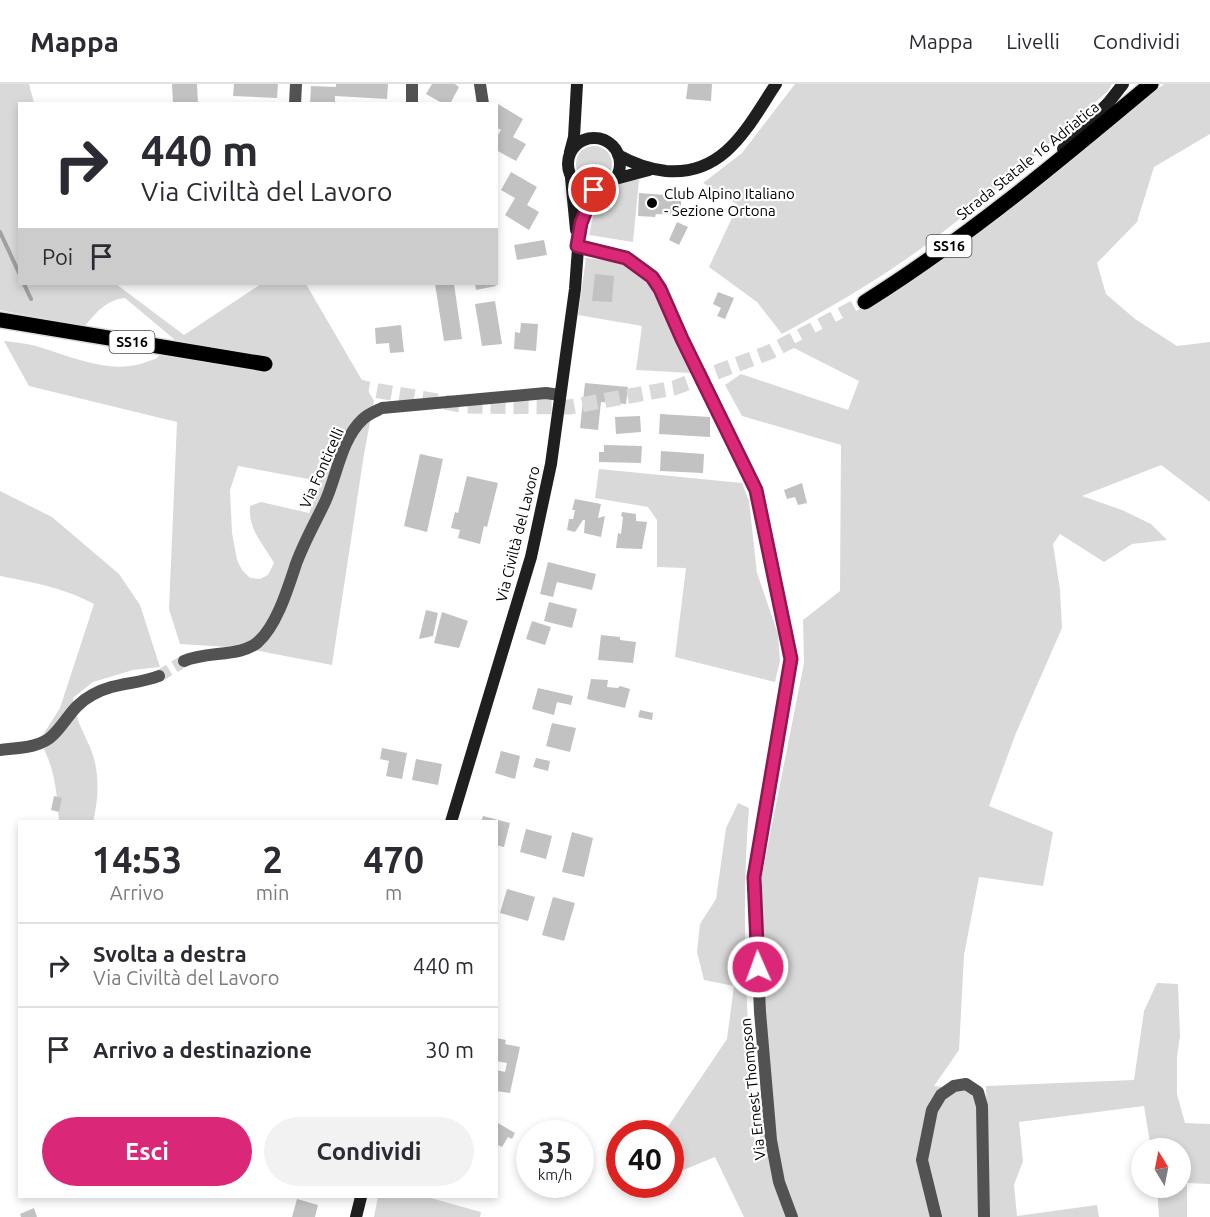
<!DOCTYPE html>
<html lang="it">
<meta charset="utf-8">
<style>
body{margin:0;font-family:Ubuntu,sans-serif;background:#f2f2f3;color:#2b2b33;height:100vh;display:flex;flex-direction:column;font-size:22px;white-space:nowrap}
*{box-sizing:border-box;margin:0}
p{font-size:20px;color:#7c7c81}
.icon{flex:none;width:33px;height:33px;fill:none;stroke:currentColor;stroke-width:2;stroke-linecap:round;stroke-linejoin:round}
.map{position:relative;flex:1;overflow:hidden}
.sheet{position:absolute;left:18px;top:736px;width:480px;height:378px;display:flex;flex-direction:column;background:#fff;border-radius:0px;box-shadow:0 3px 9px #0003}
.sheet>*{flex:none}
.top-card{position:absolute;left:18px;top:18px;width:480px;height:183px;border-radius:0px;box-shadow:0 3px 9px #0003;background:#fff;color:#2b2b33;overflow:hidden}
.needle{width:39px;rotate:350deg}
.buttons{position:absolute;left:1131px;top:1054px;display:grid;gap:12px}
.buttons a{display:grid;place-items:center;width:60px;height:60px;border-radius:50%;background:#fff;box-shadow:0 3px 9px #0003;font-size:30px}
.speed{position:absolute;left:516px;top:1036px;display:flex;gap:12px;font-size:30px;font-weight:700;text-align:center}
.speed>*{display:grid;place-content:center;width:78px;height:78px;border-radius:50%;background:#fff;box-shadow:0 3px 9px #0003;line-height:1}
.speed small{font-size:15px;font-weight:400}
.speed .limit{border:9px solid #d22;background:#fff;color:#111}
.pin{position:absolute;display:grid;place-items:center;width:51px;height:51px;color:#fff;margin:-26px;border:3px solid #fff;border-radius:50%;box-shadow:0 2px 6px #0007}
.me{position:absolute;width:66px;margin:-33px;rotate:358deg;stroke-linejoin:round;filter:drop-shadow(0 0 4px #0008)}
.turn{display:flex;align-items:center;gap:21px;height:126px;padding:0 24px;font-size:27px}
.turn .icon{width:78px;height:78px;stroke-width:2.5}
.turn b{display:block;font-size:42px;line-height:51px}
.then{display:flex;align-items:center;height:57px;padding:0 24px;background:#0003;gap:12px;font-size:22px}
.eta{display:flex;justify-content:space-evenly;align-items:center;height:102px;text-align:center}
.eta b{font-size:36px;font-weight:700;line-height:42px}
.cta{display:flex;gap:12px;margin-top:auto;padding:12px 24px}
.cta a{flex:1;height:69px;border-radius:36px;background:#db2777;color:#fff;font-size:24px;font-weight:700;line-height:69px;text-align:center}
.cta a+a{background:#f2f2f3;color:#2b2b33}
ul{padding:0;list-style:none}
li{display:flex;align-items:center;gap:18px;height:84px;padding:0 24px;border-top:2px solid #e1e1e2}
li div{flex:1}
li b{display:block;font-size:22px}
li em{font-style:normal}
header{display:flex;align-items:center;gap:36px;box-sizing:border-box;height:84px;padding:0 30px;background:#fff;border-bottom:2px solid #e1e1e2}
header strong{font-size:28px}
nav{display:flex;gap:33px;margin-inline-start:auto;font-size:21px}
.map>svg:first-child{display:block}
.green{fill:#d9d9d9;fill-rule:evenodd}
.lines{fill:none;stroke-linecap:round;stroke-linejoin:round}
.stream{stroke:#a0a0a0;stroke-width:4}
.building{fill:#c2c2c2}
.minor-tunnel{stroke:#d9d9d9;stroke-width:12;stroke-dasharray:12 6;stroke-linecap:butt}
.primary-tunnel{stroke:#d9d9d9;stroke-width:15;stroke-dasharray:15 8;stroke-linecap:butt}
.primary-casing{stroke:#dbdbdb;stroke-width:18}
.minor{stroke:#525252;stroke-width:12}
.tertiary{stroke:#525252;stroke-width:12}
.secondary{stroke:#1f1f1f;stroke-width:12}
.primary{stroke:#000;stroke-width:15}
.route-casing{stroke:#8e194d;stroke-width:15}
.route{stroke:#db2777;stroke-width:10}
.poi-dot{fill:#000;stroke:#fff;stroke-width:2}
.labels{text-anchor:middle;stroke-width:4.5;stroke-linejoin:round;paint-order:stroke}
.shield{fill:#fff;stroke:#4c4c4c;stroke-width:1.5}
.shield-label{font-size:14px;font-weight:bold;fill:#000}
.street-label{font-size:15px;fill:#000;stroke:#fff}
.poi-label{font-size:15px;fill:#000;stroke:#fff;text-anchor:start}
</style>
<header>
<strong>Mappa</strong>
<nav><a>Mappa</a><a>Livelli</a><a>Condividi</a></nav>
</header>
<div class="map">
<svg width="1210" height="1133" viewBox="0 0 1210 1133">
<rect width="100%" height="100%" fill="#fff"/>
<!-- green -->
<path class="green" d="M0,0H29L34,19L20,20V200H116L184,251L261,200H306L374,317L364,370L332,581L243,564L180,560L169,525L177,338L29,302L4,257C13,258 23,259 32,261C69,271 112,293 149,277C155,275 157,275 160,270L266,273L175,256L125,214C105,216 95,230 84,243L0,226ZM238,382L314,396L319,404L309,429L261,418L250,422C248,446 263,459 274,479L268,491L260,495L250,494L242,486L237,476L232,449L230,406Z
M795,0H1112L1108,7C1046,61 985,118 919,166C875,198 829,224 782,250L757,218L709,183L738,121L703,99L742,69Z
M1164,0H1210V50L1154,83L1137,138L1097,179L1106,210L1135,235L1177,262L1210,258V418L1161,381L1082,412L1122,426L1151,440L1167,456L1132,460L1104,478L1060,450L1053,460L1060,506L1062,544L1016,649L989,722L1053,748L1043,802L979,793L964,871L959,966L934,1002L967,1006L976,1016L980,1133H744L715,1073L671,1091L670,1050H663L727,955L734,902L704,896L697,868L700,840L716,815L726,744L738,719L749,724C740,833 748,943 754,1053L760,1070L762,791L804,579L803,536L840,507L841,361L742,332L725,301L741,290L848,326L859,297L790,262L858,226L957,166Z
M576 80a18 18 0 1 1 36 0a18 18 0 1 1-36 0Z
M622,94L639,96L633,158L589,151L596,118Z
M586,174C618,178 632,177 652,205L691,289L636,286L642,242L578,231Z
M599,385L742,399L749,417L757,489L778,550L780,577L775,598L675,573L686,484L657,483V436L648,423L595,414Z
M0,407L52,433L119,490L140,521L160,583L133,586L93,598L73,614C75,633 82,646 90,663C100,687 99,713 93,738H59C57,710 55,681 39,657L60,624L94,520C65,504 32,498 0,492Z
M1157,899L1178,900L1180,952L1177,973V1010L1185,1039L1210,1040V1100L1187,1099V1133H1159L1157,1104H1180V1065H1151L1144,1022L1019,1038L1023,1077L1014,1101L1017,1132L1097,1121L1099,1133H989L986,1002L1134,996L1144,927Z
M378,1113H427L481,1128L480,1133H374Z"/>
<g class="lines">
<!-- stream -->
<path class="stream" d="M0,148L20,191
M24,200L31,215"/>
</g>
<!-- building -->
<path class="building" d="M172,0H197L198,20H173Z
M234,0H278L277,14L233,12Z
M336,0H388L387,15L335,12V20H310L311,2L336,3Z
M432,0H455L459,3L450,20H439L440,18L426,10Z
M688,0H712L711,17L686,15Z
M498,20L523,35L513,53L526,60L516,77L496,66V54L501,46L496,43Z
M511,88L537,103L527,121L539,128L529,146L505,131L515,114L501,106Z
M639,109L666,111V116L681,117V131L656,130L655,133L638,132Z
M677,138L688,143L679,161L669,156Z
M544,156L547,171L517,176L514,161Z
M595,190L614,192L612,218L592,217Z
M435,200H454L462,255L444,257Z
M475,200H495L496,202L476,206Z
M718,208L734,214L725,235L717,232L721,224L713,220Z
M495,217L502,260L482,262L475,220Z
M521,239L538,240L536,267L514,265L515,248L520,249Z
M401,241L404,268L390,269L389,259L376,260L375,244Z
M585,299L628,303L626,320L601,318L598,346L580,344Z
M660,330L710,333V353L659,350Z
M640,332L641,348L616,350L615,333Z
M604,361L642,362L641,379L599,378V368H604Z
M661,367L704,370L703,389L660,387Z
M420,370L443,375L427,448L404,442Z
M467,392L498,399L487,443L484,442L480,460L458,454L460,446L451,444L455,428L458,429Z
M802,399L807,419L798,421L795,413L787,415L784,406Z
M575,415L601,420L598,434L605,432L601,453L584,449L585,436H583L575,448L567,446L569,435H573L575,426H572Z
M622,428L636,430V437L647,438L642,465L616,464L618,449L621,450L623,433L621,432Z
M548,478L596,490L592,506L557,498L553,513L540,510Z
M549,518L577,525L572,544L544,537Z
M426,526L438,529L433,552L419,555Z
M442,528L468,537L459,564L434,559Z
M532,537L551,543L545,561L526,555Z
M601,551L620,553V556L636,558L633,579L598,576Z
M591,595L608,596L607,603L618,604L620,602L630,605L625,624L587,615Z
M538,604L573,612L571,621L557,618L554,631L532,625Z
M640,626L653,629L652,636L638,633Z
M552,639L576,644L570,668L546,662Z
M382,664L407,669L402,695L386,692L389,677L380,675Z
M501,667L520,672L515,695L495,689Z
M536,674L550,677L548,687L533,683Z
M416,675L442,680L438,701L412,696Z
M54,712L62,714L59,728L51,726Z
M483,732L510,739L504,763L496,761V738H481Z
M526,745L552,752L546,775L520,768Z
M572,748L593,754L584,793L562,788Z
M507,805L535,813L528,837L500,829Z
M553,813L575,819L564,857L542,851Z
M496,954L506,956L505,960L520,963L510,1009L496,1007V986L505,988L507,979L496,977Z
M496,1038L515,1049L512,1055L508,1053L502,1063L496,1060Z
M297,1115L318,1121L315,1133H292Z
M34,1124L37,1133H21L20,1130Z"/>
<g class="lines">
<!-- minor-tunnel -->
<path class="minor-tunnel" d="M159,592L184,577"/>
<!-- primary-tunnel -->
<path class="primary-tunnel" d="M265,280L368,305L467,322L569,323L674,304L770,268L865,218"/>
<defs>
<path id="primary" d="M865,218C967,154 1059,77 1151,0
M0,236L265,280"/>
</defs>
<!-- primary casing -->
<use href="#primary" class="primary-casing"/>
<!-- minor -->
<path class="minor" d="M412,0V20
M480,0L483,20
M295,20L296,0
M184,577C206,567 242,573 258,558C277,541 288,504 296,480C304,458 315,439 325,418C337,392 341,355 363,335C368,330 376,327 382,324L546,309L560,311
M0,666C16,664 41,664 53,651C68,636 72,622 92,611C115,598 135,601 159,592"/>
<!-- tertiary -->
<path class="tertiary" d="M577,162L626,174L652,193L660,205L682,256L756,406L791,575L754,793L760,928L771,1056L779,1098L792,1133
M936,1133L922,1076L932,1026L941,1011L954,1002L966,1000L978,1008L982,1022L984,1133"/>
<!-- secondary -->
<path class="secondary" d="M568 80a26 26 0 1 1 52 0a26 26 0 1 1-52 0Z
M1063,65L1109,18L1123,0
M570,68L574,53L577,0
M618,71C634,80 648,85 666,87C725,92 748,42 776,0
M571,94L576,146
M615,95L649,86
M451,738L531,473L551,380L575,205L579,151L585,128L594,106
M356,1133L361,1113"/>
<!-- primary -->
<use href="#primary" class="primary"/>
</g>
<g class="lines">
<defs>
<path id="route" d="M594,106L581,139L577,162L626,174L652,193L660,205L682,255L756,406L791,575L754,793L758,883"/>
</defs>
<!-- route casing -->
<use href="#route" class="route-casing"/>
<!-- route -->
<use href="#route" class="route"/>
</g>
<!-- markers -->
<circle class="poi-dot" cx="652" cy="119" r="6"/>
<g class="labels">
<!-- shield labels -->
<g class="shield">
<rect x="926.5" y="151" width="45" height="22" rx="4.5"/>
<rect x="109.5" y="247" width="45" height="22" rx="4.5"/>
</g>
<g class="shield-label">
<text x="949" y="167">SS16</text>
<text x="132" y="263">SS16</text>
</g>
<!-- street labels -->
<g class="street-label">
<text transform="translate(1028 77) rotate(-39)" y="5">Strada Statale 16 Adriatica</text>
<text transform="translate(322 384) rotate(-66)" y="5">Via Fonticelli</text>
<text transform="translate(518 450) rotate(-76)" y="5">Via Civiltà del Lavoro</text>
<text transform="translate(753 1005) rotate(-96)" y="5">Via Ernest Thompson</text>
</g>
<!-- poi labels -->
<g class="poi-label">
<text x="664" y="115">Club Alpino Italiano<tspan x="664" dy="17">- Sezione Ortona</tspan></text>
</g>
</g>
</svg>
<div class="buttons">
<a><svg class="needle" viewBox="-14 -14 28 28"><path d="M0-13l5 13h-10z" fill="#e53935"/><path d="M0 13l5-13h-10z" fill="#7c7c81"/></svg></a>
</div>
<div class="speed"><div>35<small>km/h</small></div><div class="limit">40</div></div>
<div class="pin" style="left:594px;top:106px;background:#d93025"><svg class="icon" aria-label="arrive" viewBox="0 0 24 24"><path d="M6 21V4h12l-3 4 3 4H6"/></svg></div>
<svg class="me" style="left:758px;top:883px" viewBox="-20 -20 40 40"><circle r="17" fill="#db2777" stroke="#fff" stroke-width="3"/><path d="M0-11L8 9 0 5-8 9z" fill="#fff"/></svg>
<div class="top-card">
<div class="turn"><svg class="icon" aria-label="right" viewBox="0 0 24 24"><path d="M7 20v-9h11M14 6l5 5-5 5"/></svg><div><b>440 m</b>Via Civiltà del Lavoro</div></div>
<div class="then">Poi<svg class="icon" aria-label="arrive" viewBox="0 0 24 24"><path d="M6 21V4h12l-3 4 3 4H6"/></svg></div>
</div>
<section class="sheet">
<div class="eta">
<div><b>14:53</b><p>Arrivo</p></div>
<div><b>2</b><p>min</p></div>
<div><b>470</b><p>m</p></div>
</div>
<ul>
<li><svg class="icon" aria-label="right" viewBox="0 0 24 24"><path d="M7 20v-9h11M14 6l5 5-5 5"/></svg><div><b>Svolta a destra</b><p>Via Civiltà del Lavoro</p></div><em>440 m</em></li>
<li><svg class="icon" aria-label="arrive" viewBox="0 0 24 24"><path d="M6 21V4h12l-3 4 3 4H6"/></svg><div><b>Arrivo a destinazione</b></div><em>30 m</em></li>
</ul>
<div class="cta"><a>Esci</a><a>Condividi</a></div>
</section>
</div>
